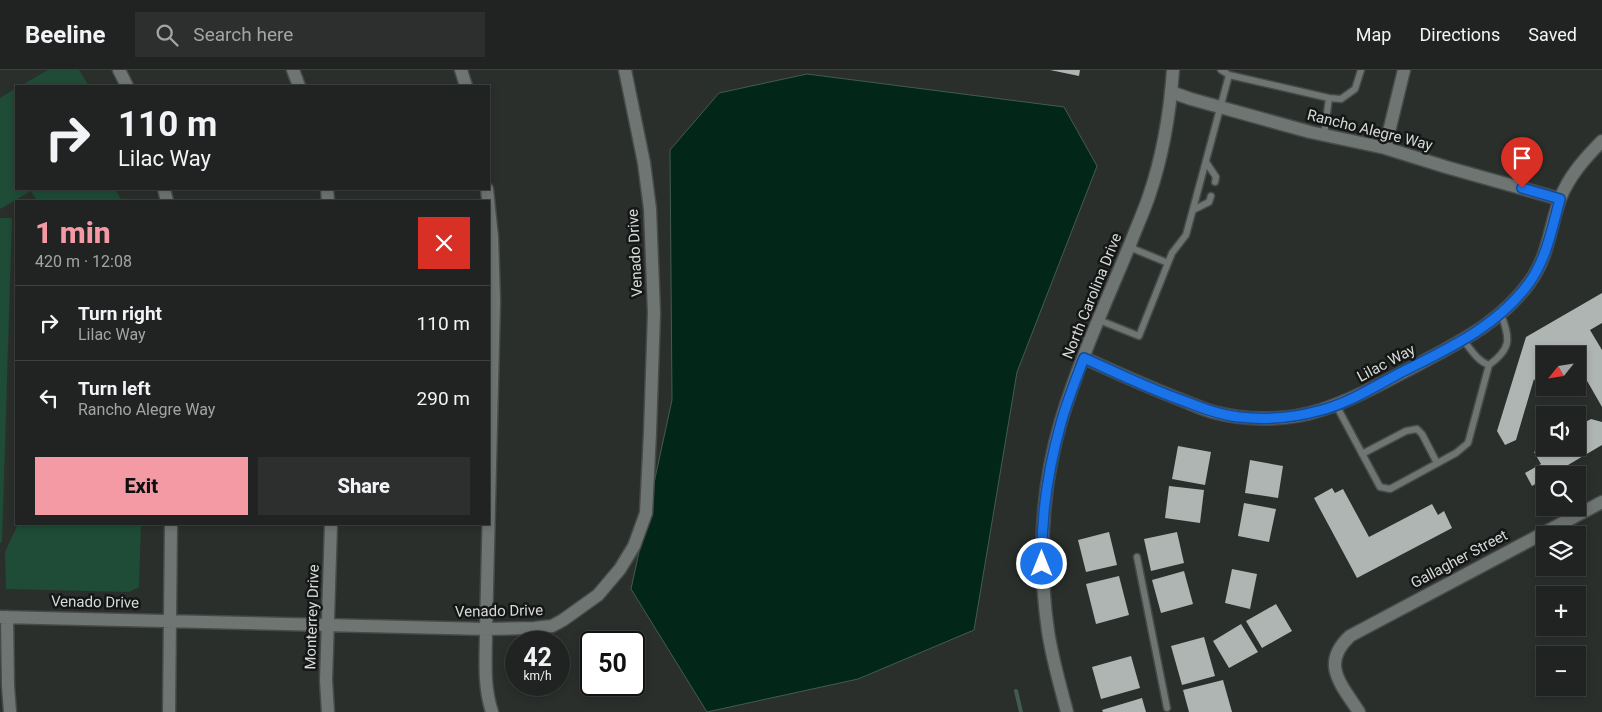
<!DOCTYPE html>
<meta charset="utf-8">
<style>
body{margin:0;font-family:Roboto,sans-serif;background:#2d2f2e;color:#f1f3f6;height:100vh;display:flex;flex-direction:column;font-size:19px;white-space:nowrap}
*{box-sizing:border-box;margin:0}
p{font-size:16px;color:#a2a4a5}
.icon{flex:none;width:28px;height:28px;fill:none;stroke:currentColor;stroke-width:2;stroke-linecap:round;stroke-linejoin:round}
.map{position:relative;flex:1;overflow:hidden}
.panel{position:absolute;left:15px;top:130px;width:475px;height:325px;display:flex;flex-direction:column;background:#202321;border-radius:0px;box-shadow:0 2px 8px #0003,0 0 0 1px #3d403f}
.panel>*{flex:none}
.banner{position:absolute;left:15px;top:15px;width:475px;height:105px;border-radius:0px;box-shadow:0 2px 8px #0003,0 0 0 1px #3d403f;background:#202321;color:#f1f3f6;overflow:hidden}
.needle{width:32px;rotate:240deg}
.buttons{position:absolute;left:1536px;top:276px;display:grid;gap:10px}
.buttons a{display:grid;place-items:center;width:50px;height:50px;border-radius:0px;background:#202321;box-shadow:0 2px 8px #0003,0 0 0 1px #3d403f;font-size:25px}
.speed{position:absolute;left:505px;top:561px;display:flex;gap:10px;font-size:25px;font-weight:700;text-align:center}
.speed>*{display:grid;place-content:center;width:65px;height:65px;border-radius:50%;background:#202321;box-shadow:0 2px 8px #0003,0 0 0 1px #3d403f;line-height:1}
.speed small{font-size:12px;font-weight:400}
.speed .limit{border:2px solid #111;border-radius:8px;background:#fff;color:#111}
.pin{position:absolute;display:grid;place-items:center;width:42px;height:42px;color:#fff;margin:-51px -21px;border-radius:50% 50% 50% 0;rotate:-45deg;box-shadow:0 0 5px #0007}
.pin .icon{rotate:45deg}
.me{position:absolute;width:55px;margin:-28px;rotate:0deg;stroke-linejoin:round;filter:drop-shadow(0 0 4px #0008)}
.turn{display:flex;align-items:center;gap:18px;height:105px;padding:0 20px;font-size:22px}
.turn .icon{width:65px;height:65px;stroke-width:2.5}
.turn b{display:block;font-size:35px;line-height:42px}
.round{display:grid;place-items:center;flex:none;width:52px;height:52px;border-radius:0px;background:#2d2f2e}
.summary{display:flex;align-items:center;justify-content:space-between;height:85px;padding:0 20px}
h1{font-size:30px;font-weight:800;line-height:38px;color:#f49aa5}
.button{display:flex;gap:10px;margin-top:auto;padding:10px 20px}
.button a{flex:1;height:58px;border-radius:0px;background:#f49aa5;color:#111;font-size:20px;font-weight:800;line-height:58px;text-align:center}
.button a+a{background:#2d2f2e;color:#f1f3f6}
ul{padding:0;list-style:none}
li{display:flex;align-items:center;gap:15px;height:75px;padding:0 20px;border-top:1px solid #3d403f}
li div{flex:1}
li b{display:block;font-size:19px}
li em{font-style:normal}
header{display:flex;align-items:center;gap:30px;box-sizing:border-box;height:70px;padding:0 25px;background:#202321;border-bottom:1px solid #3d403f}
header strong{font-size:24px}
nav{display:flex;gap:28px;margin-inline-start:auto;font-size:18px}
.search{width:350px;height:45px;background:#2d2f2e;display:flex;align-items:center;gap:12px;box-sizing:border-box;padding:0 18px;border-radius:0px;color:#a2a4a5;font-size:19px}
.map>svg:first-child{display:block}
.green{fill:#1e4c37}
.water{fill:#022617;stroke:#425c51}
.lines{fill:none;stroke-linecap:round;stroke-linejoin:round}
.stream{stroke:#425c51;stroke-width:4}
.building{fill:#afb5b2}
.lane-casing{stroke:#464a48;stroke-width:9}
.street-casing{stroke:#464a48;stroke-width:15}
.secondary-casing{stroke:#464a48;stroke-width:15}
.lane{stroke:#6f7572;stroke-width:6}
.street{stroke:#6f7572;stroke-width:12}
.secondary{stroke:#6f7572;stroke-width:12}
.route-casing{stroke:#114b97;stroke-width:12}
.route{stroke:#1a73e8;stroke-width:9}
.labels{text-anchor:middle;stroke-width:5;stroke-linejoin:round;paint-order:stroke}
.street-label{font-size:15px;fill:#d7dad8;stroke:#141715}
</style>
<header>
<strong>Beeline</strong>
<div class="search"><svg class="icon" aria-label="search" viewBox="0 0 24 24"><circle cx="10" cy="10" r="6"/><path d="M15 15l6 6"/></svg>Search here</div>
<nav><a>Map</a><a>Directions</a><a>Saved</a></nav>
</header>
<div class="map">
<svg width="1602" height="642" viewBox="0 0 1602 642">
<rect width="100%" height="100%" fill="#2a2f2c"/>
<!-- green -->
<path class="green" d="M48,0H79L89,16H20Z
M16,18V119H115L122,131H37L31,121L0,139V28Z
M0,148H12L2,472L0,473Z
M18,454H141L139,517L129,522L6,519L5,482Z"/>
<!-- water -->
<path class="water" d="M807,4L1064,37L1097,96L1017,302L974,560L858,609L707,642L631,519L672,330L670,80L719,23Z"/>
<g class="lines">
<!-- stream -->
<path class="stream" d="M1016,621L1021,642"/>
</g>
<!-- building -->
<path class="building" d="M1050,0H1080L1079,6Z
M1602,223V253L1590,260L1602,280V337L1578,295V285H1571L1567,277L1553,285H1545V289L1538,293L1545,295V318H1559L1544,326L1534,309L1516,370L1505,375L1497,361L1526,267Z
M1591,349L1602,352V375L1551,405H1545V408L1532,416L1525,403L1541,394L1534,382L1545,375V378H1578V356Z
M1178,376L1211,382L1205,415L1172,409Z
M1250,390L1283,396L1278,428L1245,423Z
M1169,416L1204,420L1200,453L1165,448Z
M1332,418L1335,423L1343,419L1369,467L1432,434L1438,445L1444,441L1452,458L1357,508L1314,428Z
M1244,433L1276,439L1269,472L1238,466Z
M1109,462L1117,495L1086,502L1078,470Z
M1177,462L1184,493L1151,501L1144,469Z
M1232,499L1257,504L1250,539L1225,533Z
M1184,501L1193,534L1161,543L1152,510Z
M1119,506L1129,545L1096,554L1086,514Z
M1276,534L1292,561L1262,578L1246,551Z
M1241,554L1258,582L1229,598L1213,571Z
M1204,567L1215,606L1182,615L1171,576Z
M1131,586L1140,618L1101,629L1092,597Z
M1223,610L1232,642H1189L1183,620Z
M1142,628L1146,642H1103L1102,640Z"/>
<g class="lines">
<defs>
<path id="lane" d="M1221,0L1229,5L1329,28L1341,29L1355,19L1361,0
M1324,65L1329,28
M1206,92L1216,107L1215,112
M1193,140L1209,132L1211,126
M1129,177L1168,193
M1099,250L1139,266L1172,183L1186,165L1229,5
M1463,270C1471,279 1477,291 1489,295
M1336,335L1380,417L1390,419L1456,383L1468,373L1489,295C1512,278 1510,269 1501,244
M1362,384L1406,361L1417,359L1422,364L1437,393
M1137,487L1167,638"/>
<path id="street" d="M119,0L127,16
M293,0L299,16
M461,0L466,16
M1171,22L1191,29L1310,62L1385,78L1446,97L1560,129
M1385,78L1404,0
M164,119L167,131
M327,119L328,131
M487,119L492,167L494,231L486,559C486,587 483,615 492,642
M1084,288C1117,303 1150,318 1184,331C1194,335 1203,339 1213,342C1247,351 1288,351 1321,340C1355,329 1386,311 1417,295C1459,272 1500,253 1529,213C1549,186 1549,159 1560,129C1569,106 1585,88 1602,71
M0,547L486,559L534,558L552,556L563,550L598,525L620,499L634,476L646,443L650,363L654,243L650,139L644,93L625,0
M7,547L8,616L10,642
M169,642L171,454
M328,642L326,610L331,454"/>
<path id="secondary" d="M1067,642C1060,615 1052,588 1048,561C1038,491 1041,419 1061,351C1079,291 1107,230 1131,172C1137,156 1144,141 1149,126C1163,85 1170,43 1173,0
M1359,642C1341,614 1320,594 1350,566L1602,432"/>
</defs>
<!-- lane casing -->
<use href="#lane" class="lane-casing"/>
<!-- street casing -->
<use href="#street" class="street-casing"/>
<!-- secondary casing -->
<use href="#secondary" class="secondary-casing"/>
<!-- lane -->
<use href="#lane" class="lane"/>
<!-- street -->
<use href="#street" class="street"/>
<!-- secondary -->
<use href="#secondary" class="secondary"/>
</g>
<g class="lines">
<defs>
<path id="route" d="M1042,494C1041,446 1048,399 1061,353C1067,331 1076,309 1084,288C1117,303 1150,319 1184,331C1202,338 1220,345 1239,347C1265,350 1292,348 1318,341C1347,334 1374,317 1400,303C1447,279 1497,257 1529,213C1547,188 1552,158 1560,129L1522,118"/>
</defs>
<!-- route casing -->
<use href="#route" class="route-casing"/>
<!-- route -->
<use href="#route" class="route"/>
</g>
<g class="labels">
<!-- street labels -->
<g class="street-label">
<text transform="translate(1370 60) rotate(14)" y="5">Rancho Alegre Way</text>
<text transform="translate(635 183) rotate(-93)" y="5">Venado Drive</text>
<text transform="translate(1092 226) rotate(-68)" y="5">North Carolina Drive</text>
<text transform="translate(1386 293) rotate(-28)" y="5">Lilac Way</text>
<text transform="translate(1459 489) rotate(-28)" y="5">Gallagher Street</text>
<text transform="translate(95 532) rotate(1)" y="5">Venado Drive</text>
<text transform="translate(499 541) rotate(-1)" y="5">Venado Drive</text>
<text transform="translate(312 547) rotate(-88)" y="5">Monterrey Drive</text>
</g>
</g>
</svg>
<div class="buttons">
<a><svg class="needle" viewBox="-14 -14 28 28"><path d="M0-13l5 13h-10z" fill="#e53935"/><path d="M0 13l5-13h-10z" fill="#a2a4a5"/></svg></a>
<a><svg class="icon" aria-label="sound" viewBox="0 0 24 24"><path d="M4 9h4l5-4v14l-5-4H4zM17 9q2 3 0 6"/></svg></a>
<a><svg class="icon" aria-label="search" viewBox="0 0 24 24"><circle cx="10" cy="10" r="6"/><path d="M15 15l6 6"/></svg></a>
<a><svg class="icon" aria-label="layers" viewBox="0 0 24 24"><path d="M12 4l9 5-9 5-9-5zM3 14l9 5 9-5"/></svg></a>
<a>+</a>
<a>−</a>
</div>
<div class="speed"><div>42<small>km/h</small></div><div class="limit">50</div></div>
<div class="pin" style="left:1522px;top:118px;background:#d93025"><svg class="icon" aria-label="arrive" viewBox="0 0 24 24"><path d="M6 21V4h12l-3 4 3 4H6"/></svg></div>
<svg class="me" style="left:1042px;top:494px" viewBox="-20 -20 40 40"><circle r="17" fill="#1a73e8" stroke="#fff" stroke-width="3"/><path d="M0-11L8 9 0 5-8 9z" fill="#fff"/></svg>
<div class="banner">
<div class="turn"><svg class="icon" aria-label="right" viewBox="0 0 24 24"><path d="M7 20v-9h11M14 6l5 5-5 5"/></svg><div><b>110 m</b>Lilac Way</div></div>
</div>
<section class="panel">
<div class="summary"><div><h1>1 min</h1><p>420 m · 12:08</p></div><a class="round" style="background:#d93025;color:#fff"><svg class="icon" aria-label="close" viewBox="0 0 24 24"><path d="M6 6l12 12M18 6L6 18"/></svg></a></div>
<ul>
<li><svg class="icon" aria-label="right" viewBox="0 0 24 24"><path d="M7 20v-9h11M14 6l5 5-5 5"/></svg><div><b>Turn right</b><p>Lilac Way</p></div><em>110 m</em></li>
<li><svg class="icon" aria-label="left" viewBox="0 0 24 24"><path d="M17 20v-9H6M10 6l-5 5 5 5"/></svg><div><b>Turn left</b><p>Rancho Alegre Way</p></div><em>290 m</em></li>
</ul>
<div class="button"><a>Exit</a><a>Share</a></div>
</section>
</div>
